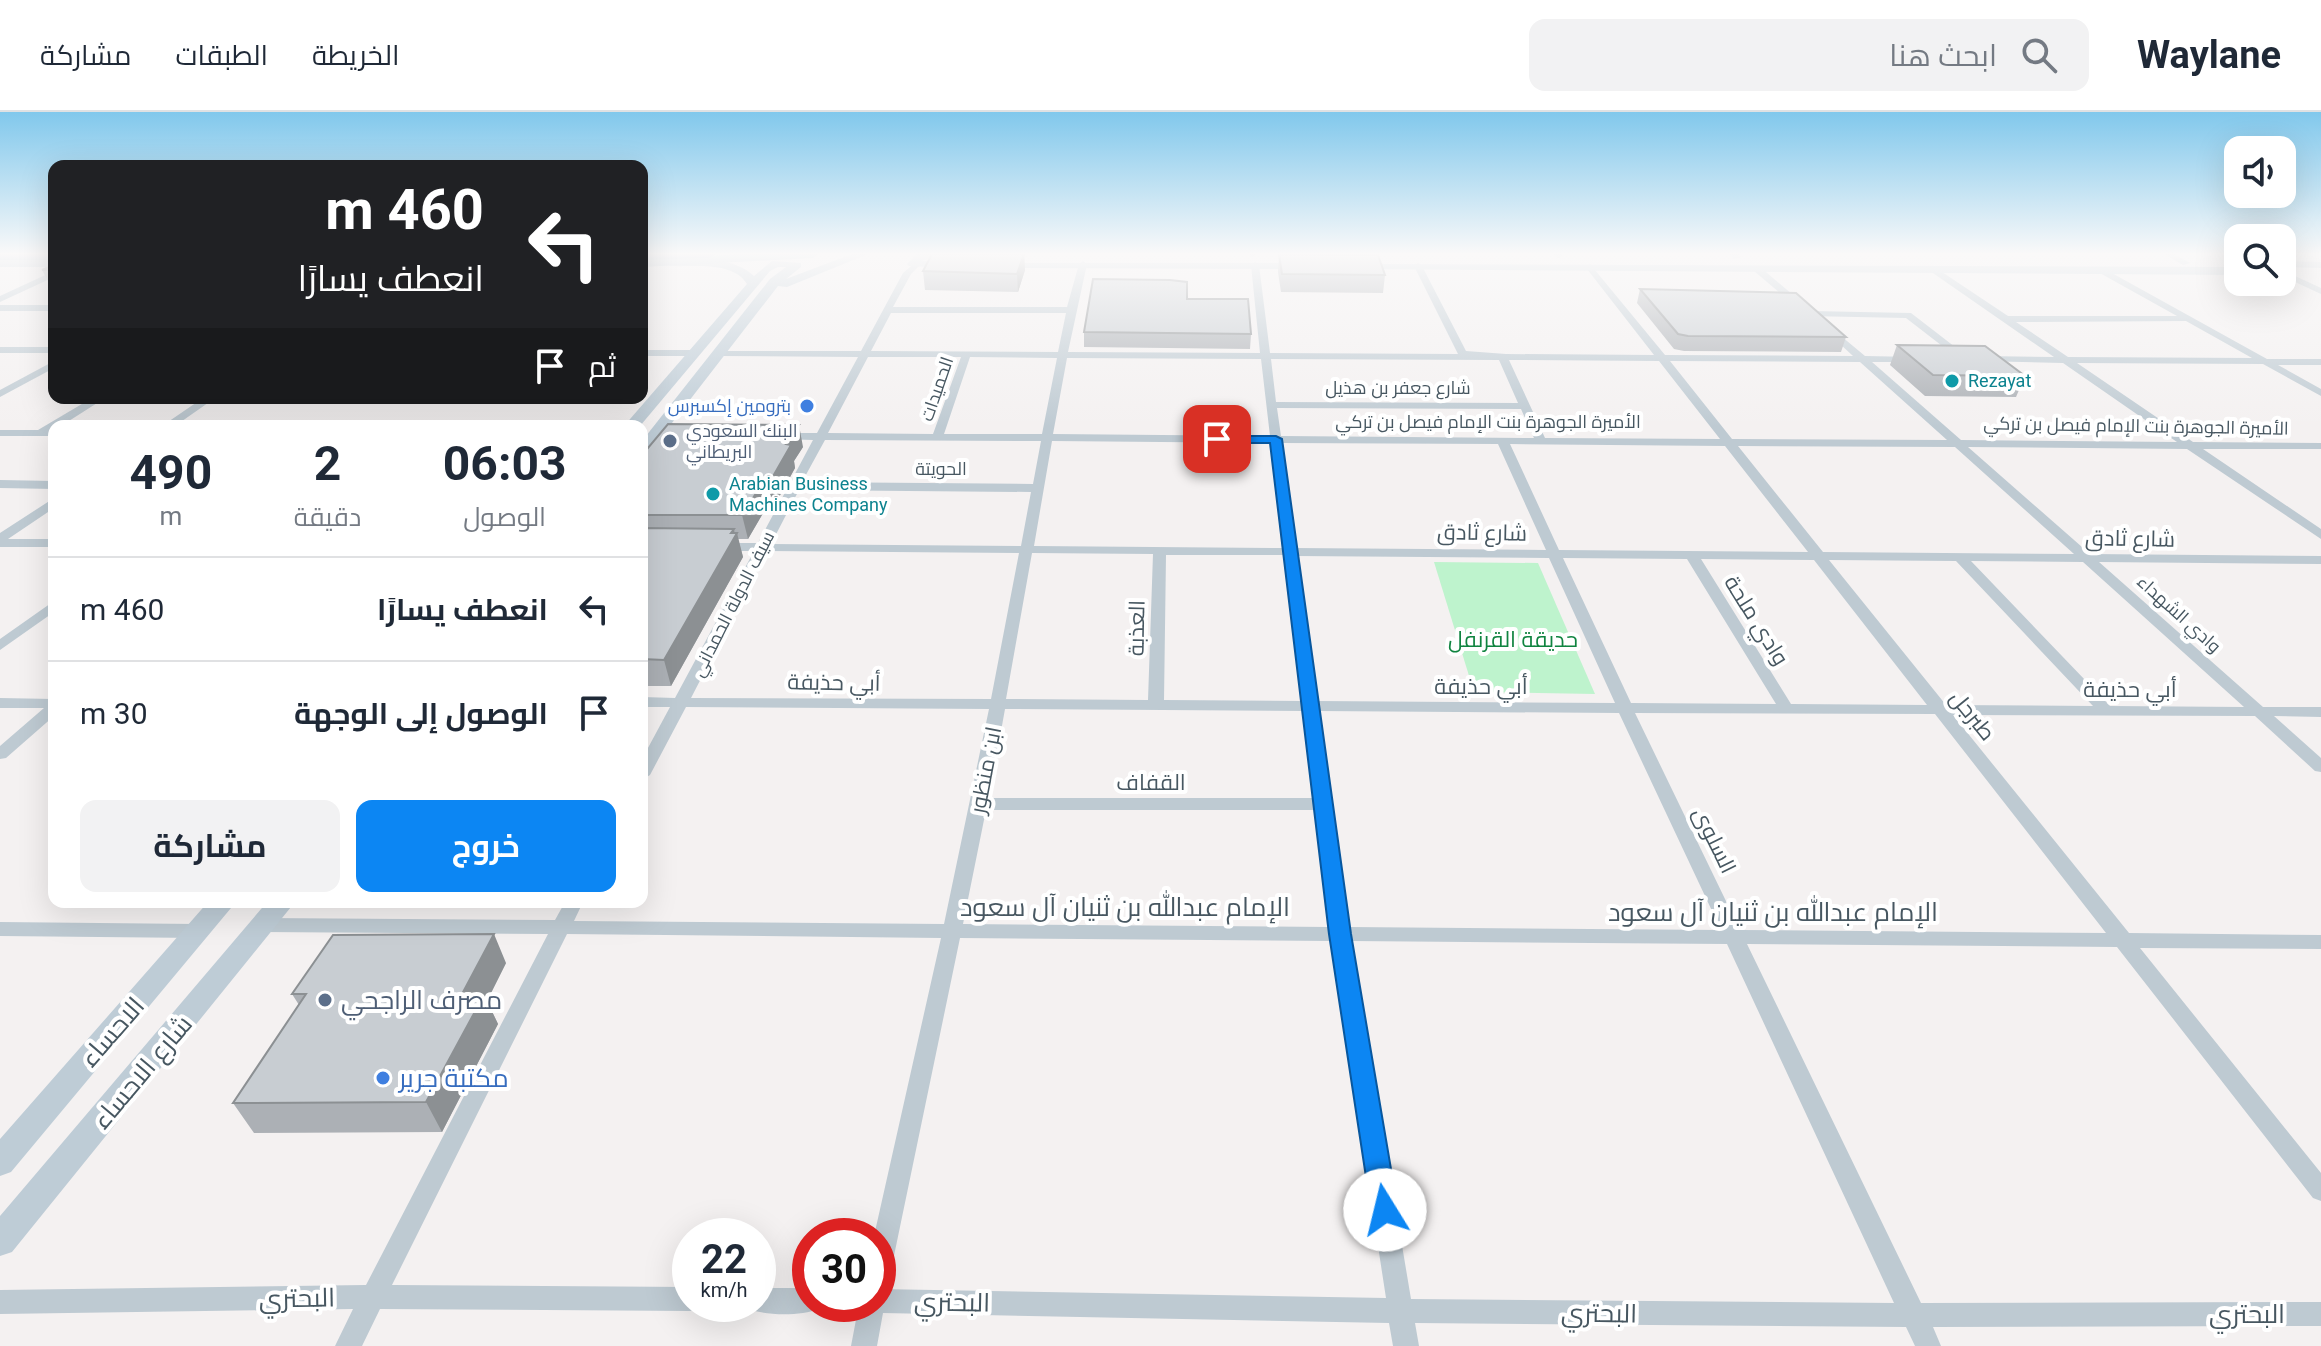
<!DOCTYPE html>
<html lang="ar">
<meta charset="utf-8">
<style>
body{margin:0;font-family:Roboto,Cairo,sans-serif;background:#f2f2f3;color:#1f2937;direction:rtl;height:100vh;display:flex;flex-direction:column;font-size:30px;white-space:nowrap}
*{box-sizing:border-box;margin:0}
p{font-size:26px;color:#747a83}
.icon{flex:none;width:44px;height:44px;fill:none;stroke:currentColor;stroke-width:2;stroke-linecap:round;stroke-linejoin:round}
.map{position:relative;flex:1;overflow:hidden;direction:ltr}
.panel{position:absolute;left:48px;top:308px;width:600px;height:488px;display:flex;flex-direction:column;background:#fff;border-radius:16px;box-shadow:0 8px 32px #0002;direction:rtl}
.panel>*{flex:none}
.top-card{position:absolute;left:48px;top:48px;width:600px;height:244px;border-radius:16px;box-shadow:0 8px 32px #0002;direction:rtl;background:#202124;color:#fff;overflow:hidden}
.fabs{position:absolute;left:2224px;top:24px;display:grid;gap:16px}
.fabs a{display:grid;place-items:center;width:72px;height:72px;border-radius:16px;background:#fff;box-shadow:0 8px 32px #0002;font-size:40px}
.speed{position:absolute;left:672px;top:1106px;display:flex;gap:16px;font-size:40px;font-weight:700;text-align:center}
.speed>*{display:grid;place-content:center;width:104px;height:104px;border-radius:50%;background:#fff;box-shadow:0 8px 32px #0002;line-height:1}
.speed small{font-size:20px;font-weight:400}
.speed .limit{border:12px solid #d22;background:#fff;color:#111}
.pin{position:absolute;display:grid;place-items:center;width:68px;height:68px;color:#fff;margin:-34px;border-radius:16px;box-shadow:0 4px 12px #0006}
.me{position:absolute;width:88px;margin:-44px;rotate:351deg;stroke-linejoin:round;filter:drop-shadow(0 0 6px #0008)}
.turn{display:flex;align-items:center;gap:28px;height:168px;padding:0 32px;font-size:36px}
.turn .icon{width:104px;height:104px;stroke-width:2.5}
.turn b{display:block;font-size:56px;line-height:68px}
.then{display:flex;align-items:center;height:76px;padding:0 32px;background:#0003;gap:16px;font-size:30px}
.eta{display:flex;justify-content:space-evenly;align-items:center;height:136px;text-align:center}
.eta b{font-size:48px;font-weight:700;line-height:56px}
.primary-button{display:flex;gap:16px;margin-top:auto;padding:16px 32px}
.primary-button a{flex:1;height:92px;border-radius:16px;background:#0c86f3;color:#fff;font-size:32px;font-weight:700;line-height:92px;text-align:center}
.primary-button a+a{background:#f2f2f3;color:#1f2937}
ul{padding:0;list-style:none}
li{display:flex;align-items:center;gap:24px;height:104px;padding:0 32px;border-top:2px solid #e0e1e3}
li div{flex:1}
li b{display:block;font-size:30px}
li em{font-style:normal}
header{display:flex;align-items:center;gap:48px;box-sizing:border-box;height:112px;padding:0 40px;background:#fff;border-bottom:2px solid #e0e1e3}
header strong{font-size:38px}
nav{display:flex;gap:44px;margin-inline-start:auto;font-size:28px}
.search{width:560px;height:72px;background:#f2f2f3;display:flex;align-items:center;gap:20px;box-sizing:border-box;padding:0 28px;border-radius:16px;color:#747a83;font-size:30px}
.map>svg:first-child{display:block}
.green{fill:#bef3cd}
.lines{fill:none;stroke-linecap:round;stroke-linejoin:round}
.street{fill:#becad2;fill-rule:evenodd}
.secondary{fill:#beccd6;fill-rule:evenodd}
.primary{fill:#afc4d2;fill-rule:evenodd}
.highway{fill:#86a9c3;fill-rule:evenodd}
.wall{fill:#acb0b5}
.shaded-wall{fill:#8c9093}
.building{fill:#c8cdd2;stroke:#8c9093;stroke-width:2}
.route{fill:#0c86f3;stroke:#08579e;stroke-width:2}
.culture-dot{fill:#0f9aa8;stroke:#fff;stroke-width:3}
.shop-dot{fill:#3f7fe0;stroke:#fff;stroke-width:3}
.service-dot{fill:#5c6f8a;stroke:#fff;stroke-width:3}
.labels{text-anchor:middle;stroke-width:8;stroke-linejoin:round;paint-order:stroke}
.far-culture-label{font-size:18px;fill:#0d838f;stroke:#fff;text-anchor:start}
.far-street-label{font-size:18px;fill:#475761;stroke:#fff}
.far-shop-label{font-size:18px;fill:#366cbe;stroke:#fff;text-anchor:end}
.far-service-label{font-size:18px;fill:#4e5e75;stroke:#fff;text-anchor:start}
.street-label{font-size:22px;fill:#475761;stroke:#fff}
.park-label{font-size:22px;fill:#108440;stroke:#fff}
.near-street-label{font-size:26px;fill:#475761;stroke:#fff}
.near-service-label{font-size:26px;fill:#4e5e75;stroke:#fff;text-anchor:start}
.near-shop-label{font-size:26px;fill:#366cbe;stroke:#fff;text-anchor:start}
</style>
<header>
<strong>Waylane</strong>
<div class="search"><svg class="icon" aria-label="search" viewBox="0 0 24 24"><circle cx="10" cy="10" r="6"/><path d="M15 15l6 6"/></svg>ابحث هنا</div>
<nav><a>الخريطة</a><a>الطبقات</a><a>مشاركة</a></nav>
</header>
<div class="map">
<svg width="2321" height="1234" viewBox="0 0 2321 1234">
<rect width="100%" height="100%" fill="#f4f1f1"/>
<!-- green -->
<path class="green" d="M1434,450L1538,451L1595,582L1474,580Z"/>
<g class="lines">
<!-- street -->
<path class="street" d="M1248,142H1256V143L1252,145Z
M1553,142H1561L1562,144L1558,146Z
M1729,142H1738L1741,145L1734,147Z
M2164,142H2174L2190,151L2183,153Z
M1083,149L1087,152L1068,240L1260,241L1251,153L1255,150L1259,153L1270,241L1458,242L1414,154L1418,151L1422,154L1466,239L1506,242L1654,243L1587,157L1586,155L1590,152L1665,243L1853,244L1826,219L1824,217L1829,214L1865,244L1915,245L1916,247L1911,250H1872L1961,328L2177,330L2063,251L1978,249L1977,247L1982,244L2054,245L1930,159V155L1933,154L2008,204H2177L2098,160V156L2101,155L2267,247H2321V253H2278L2321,277V284L2263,252L2077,251L2193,330L2321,331V337H2203L2321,417V427L2187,337L1968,335L2090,442L2321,444V452L2099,450L2263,595H2321V605L2274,604L2321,646V660L2315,659L2255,604L1953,603L2129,821L2321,823V837L2140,836L2321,1061V1089L2313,1086L2117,835L1747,832L1921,1191L2321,1190V1214L1933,1215L1941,1234H1915L1906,1215L1415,1211L1419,1234H1393L1389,1211L883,1201L877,1234H851L859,1192H878V1177L1386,1186L1331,829L960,826L890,1163L887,1171L878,1175V1124H874L941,826L567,822L392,1173L690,1175V1192H700L699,1196L690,1199L380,1197L362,1234H335L353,1197L0,1202V1178L366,1173L548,822L264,820L257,818L254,813L257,808L264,806L555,808L565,790H583L574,809L944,812L989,597L686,595L650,663L642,668V647L670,595H642V585L675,586L754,439H720L713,435L720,431H758L813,328L780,327L774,324L780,321H817L858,245L720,244L717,243V239H861L903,161L916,150L920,153L911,162L893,195H1067L1079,152ZM891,201H1066L1058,240L871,239ZM2186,209L2252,246L2068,245L2016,210ZM868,245H961L933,322L828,321ZM970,245L1057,246L1042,322H944ZM1067,246L1261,247L1270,324L1053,322ZM1271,247L1499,248L1518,291L1276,290ZM1509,248L1659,249L1720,327L1545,326ZM1670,249L1860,250L1947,328L1732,327ZM1277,296L1521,297L1534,326L1281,324ZM825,328L1041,329L1033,372L802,370ZM1052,329L1270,331L1282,436L1034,434ZM1282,331L1498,332L1546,438L1295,436ZM1510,332L1725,334L1808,440L1559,438ZM1738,334L1955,335L2074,442L1823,440ZM799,378L1031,380L1021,434L771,432ZM767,439L1019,441L991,587L691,586ZM1032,441L1153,442L1148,588L1006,587ZM1166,443H1283L1301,589L1164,588ZM1296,444L1549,446L1615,591L1317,589ZM1563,446L1687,447L1776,592L1631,591ZM1701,447L1814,448L1927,593L1791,592ZM1829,448L1956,449L2093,594L1946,593ZM1971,449L2083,450L2244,595L2110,594ZM1005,597L1302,599L1313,686H989ZM1318,599L1619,601L1721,818L1349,815ZM1635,601L1935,602L2106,821L1740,818ZM986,698H1315L1329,815L963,812ZM1351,829L1727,832L1894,1191L1411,1187Z
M1754,155H1760L1805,193V197H1799L1754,159Z
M2282,158L2321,176V182L2282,164Z
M54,159V165L0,190V184Z
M0,193H54V199H0Z
M1811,199L1911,201L1968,245L1959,247L1906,206L1808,204L1806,202Z
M0,235H54V241H0Z
M642,238H695L700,241L695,244H642Z
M54,249V256L0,285V278Z
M92,286H105L61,314H54V324H0V318H38Z
M203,286H215L175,314H162Z
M0,368L54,369V377L0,376Z
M54,386V396L8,427H54V435H0V421Z
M54,489V500L0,538V527Z
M0,586L54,587V604L6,646L0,647V634L44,596H0Z
M0,810L198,812L205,814L208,819L205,824L198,826L0,824Z
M758,1176H810V1192H821L819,1197C801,1204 767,1204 749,1197L747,1192H758Z"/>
<!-- secondary -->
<path class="secondary" d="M852,142H868L787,175L778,174L648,342L642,344V329L770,167L786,155H778L770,159L640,314H624L747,172C733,149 695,155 672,154L668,153V149C694,144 734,145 754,164L772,149L801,151V155L786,167Z
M917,142H949L921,149L956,150L962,153L956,156L909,154L907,152Z
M2282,149L2321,150V156L2282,155Z
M994,151H1308L1314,154L1308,157L998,156L994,155Z
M1350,152L2238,155V163L1354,157L1348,154Z
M208,790H236L11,1060L0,1064V1027Z
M267,790H295L12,1140L0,1144V1104Z"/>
<!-- primary -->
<path class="primary" d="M744,142H819L813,146L642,155V147Z
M0,147H54V155H0Z"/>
<!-- highway -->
<path class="highway" d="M0,142H54V148H0Z
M642,142H716L709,146L642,148Z"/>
</g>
<!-- wall -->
<path class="wall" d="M932,142H1024L1025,158L1018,180L925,178L923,159Z
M1279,142L1385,163L1383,181L1281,180L1278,160Z
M54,153V176H52L42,158Z
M1640,177L1846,225L1841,240L1684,239L1674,237L1637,191Z
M1187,187L1251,222L1250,237L1084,235V220Z
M1897,233L2025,264L2016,285L1925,284L1890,253Z
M803,335L794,349L795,356L773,396H766L748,427H738L743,445L671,574H642V343Z
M506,851L487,889L498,912L442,1020L254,1021L233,991L299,893L292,882Z"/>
<!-- shaded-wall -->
<path class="shaded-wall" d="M1024,142L1025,158L1018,180L1017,162Z
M799,313L803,335L794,349L795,356L773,396L768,373L786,332Z
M762,372L766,396L748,427L742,403Z
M734,417L735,424L737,421L743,445L671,574L664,548Z
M494,822L506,851L487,889L498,912L442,1020L426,990L462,882Z"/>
<!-- building -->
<path class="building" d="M932,142H1024L1017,162L923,159Z
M1279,142L1378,143L1385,163L1282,162Z
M54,153V158H42Z
M1093,167L1170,168L1187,170V187H1248L1251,222L1084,220Z
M1640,177L1796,181L1846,225L1688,224L1678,222Z
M1897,233L1985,234L2025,264L1933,263Z
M668,312L799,313L786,332L791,333L768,373L762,372L742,403H642V343Z
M642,416L734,417L731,421H737L664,548L642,547Z
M494,822L462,882L484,883L426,990L233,991L306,882H292L333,823Z"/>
<!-- sky -->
<linearGradient id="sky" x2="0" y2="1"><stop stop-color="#81c8ec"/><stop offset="0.45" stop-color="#faf9f9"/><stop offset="1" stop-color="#faf9f9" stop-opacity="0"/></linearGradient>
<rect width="2321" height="315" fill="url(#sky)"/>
<!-- route -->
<path class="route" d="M1213,324H1276L1282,327L1351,822L1398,1098L1394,1107L1385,1111L1375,1107L1371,1098L1329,822L1270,331H1217L1213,330Z"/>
<!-- markers -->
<g class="culture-dot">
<circle cx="1952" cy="269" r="8"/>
<circle cx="713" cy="382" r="8"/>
</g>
<g class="shop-dot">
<circle cx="807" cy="294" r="8"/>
<circle cx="383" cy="966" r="8"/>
</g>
<g class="service-dot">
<circle cx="670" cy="329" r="8"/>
<circle cx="325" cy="888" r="8"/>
</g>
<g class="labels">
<!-- far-culture labels -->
<g class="far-culture-label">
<text x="1968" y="275">Rezayat</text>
<text x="729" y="378">Arabian Business<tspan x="729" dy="21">Machines Company</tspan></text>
</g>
<!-- far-street labels -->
<g class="far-street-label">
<text x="1398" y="282">شارع جعفر بن هذيل</text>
<text transform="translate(937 277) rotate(-71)" y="6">الحميدات</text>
<text x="1488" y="316">الأميرة الجوهرة بنت الإمام فيصل بن تركي</text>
<text transform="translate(2136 314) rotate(1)" y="6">الأميرة الجوهرة بنت الإمام فيصل بن تركي</text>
<text x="941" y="363">الحويتة</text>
<text transform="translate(733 492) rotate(-63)" y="6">سيف الدولة الحمداني</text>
<text transform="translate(2179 502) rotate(42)" y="6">وادي الشهداء</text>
</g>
<!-- far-shop labels -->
<g class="far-shop-label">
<text x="791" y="300">بترومين إكسبرس</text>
</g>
<!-- far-service labels -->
<g class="far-service-label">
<text x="686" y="325">البنك السعودي<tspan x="686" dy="21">البريطاني</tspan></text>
</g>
<!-- street labels -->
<g class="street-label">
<text transform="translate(1482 420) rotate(1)" y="8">شارع ثادق</text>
<text transform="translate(2130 426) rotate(1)" y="8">شارع ثادق</text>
<text transform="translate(1757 508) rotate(58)" y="8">وادي ملحة</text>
<text transform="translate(1136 516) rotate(-89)" y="8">العذبة</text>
<text transform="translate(834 570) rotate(1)" y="8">أبي حذيفة</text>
<text x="1481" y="582">أبي حذيفة</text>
<text x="2130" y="585">أبي حذيفة</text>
<text transform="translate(1973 603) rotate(51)" y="8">طبرجل</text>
<text transform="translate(985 658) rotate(-79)" y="8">ابن منظور</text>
<text x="1151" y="678">القفاف</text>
<text transform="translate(1715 728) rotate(64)" y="8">السلوى</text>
</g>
<!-- park labels -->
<g class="park-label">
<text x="1513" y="535">حديقة القرنفل</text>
</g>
<!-- near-street labels -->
<g class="near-street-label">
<text x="1125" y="804">الإمام عبدالله بن ثنيان آل سعود</text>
<text x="1773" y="809">الإمام عبدالله بن ثنيان آل سعود</text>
<text transform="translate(112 920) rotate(-49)" y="9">الاحساء</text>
<text transform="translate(142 960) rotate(-50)" y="9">شارع الاحساء</text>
<text transform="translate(297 1186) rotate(-1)" y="9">البحتري</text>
<text transform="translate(952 1190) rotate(1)" y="9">البحتري</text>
<text transform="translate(1599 1201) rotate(1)" y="9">البحتري</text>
<text x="2247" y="1211">البحتري</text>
</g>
<!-- near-service labels -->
<g class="near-service-label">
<text x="341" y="897">مصرف الراجحي</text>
</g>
<!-- near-shop labels -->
<g class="near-shop-label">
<text x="399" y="975">مكتبة جرير</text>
</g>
</g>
</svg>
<div class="fabs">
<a><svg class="icon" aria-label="sound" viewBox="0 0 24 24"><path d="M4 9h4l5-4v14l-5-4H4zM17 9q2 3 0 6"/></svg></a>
<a><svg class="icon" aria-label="search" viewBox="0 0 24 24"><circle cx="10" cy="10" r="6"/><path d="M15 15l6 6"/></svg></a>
</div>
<div class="speed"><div>22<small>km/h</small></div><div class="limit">30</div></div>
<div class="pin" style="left:1217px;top:327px;background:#d93025"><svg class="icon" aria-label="arrive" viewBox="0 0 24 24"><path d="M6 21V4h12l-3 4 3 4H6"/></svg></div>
<svg class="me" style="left:1385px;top:1098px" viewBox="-20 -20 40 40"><circle r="19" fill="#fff"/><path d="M0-13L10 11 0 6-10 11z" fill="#0c86f3"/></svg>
<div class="top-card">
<div class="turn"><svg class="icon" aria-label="left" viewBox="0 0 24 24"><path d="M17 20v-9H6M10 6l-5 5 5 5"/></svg><div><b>460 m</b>انعطف يسارًا</div></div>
<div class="then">ثم<svg class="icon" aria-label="arrive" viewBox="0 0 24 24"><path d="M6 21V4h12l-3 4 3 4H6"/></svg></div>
</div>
<section class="panel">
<div class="eta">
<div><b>06:03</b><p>الوصول</p></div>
<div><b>2</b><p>دقيقة</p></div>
<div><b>490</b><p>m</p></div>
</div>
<ul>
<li><svg class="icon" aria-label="left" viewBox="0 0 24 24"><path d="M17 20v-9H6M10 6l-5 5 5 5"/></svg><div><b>انعطف يسارًا</b></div><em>460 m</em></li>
<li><svg class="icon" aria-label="arrive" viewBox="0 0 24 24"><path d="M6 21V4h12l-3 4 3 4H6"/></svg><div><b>الوصول إلى الوجهة</b></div><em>30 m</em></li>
</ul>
<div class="primary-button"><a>خروج</a><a>مشاركة</a></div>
</section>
</div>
